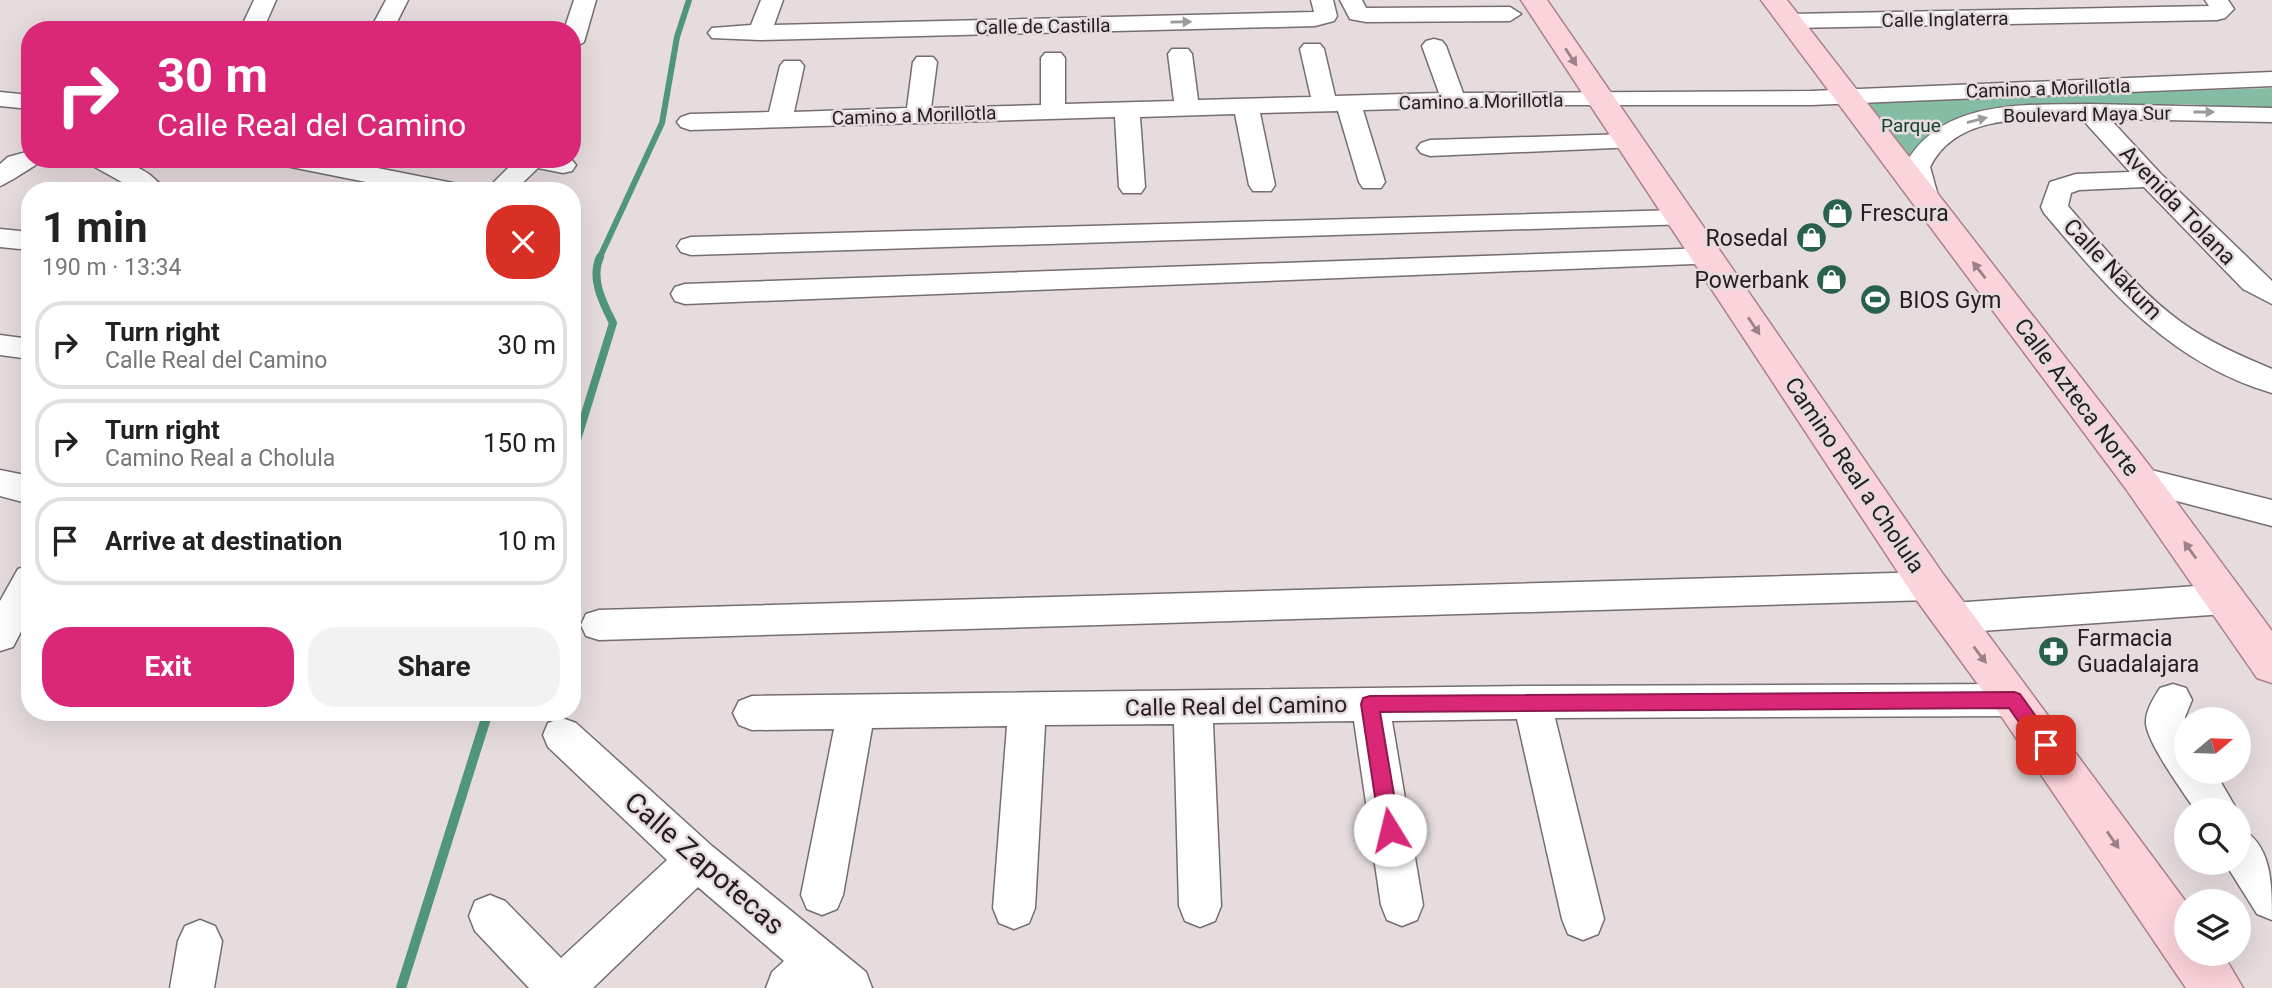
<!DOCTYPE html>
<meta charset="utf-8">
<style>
body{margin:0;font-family:Roboto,sans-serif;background:#f2f2f2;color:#222;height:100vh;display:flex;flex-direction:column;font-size:26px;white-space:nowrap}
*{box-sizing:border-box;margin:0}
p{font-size:23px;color:#767676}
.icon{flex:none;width:38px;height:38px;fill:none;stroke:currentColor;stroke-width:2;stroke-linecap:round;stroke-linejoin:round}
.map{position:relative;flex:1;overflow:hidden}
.sheet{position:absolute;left:21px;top:182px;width:560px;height:539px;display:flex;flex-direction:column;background:#fff;border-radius:28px;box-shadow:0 7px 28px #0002}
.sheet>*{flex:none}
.top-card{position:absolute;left:21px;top:21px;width:560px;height:147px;border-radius:28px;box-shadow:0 7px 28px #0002;background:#db2777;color:#fff;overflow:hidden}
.needle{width:46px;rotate:71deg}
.tools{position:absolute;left:2174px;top:707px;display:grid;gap:14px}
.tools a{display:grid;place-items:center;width:77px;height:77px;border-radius:50%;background:#fff;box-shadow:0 7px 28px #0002;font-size:35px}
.pin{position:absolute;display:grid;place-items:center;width:60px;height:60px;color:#fff;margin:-30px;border-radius:14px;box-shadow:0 4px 10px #0006}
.me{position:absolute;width:77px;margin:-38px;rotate:351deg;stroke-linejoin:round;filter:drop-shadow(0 0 5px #0008)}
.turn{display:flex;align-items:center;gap:24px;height:147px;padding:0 21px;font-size:32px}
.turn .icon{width:91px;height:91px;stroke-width:2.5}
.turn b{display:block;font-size:49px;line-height:60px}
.round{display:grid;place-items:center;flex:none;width:74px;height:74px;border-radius:28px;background:#f2f2f2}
.head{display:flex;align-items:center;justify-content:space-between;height:119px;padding:0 21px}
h1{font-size:42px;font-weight:700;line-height:52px}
.cta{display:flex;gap:14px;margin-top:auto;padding:14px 21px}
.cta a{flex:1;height:80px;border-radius:28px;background:#db2777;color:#fff;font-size:28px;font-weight:700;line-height:80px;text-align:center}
.cta a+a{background:#f2f2f2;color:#222}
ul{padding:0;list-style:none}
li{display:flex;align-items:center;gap:21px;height:88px;margin:0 14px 10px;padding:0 7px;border:4px solid #e0e0e0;border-radius:28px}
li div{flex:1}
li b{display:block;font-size:26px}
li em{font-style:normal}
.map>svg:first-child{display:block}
.green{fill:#85bda4}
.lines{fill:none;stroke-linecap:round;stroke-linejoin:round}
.stream-far2{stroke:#50967a;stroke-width:6}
.stream-far1{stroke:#50967a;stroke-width:8}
.stream{stroke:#50967a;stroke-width:10}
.minor-casing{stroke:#766d6e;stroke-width:3}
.major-casing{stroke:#ad8189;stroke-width:3}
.minor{fill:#fff;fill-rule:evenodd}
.major{fill:#fbd3da;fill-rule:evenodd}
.oneway{fill:#9c9a9b}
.oneway2{fill:#9a8286}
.route{fill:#db2777;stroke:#8e194d;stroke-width:2}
.labels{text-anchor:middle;stroke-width:5;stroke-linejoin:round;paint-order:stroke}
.far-street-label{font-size:19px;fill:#231f20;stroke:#e6dcdd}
.far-park-label{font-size:19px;fill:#144130;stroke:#e6dcdd}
.street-label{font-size:23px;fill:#231f20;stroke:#e6dcdd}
.poi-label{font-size:23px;fill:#231f20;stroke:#e6dcdd;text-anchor:start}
.near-street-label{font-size:28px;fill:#231f20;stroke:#e6dcdd}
</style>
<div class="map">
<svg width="2272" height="988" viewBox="0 0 2272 988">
<rect width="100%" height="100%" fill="#e6dcdd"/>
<!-- green -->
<path class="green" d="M2272,88V109L2184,104L1970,115L1940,126L1911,164L1862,102Z"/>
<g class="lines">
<!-- stream-far2 -->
<path class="stream-far2" d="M599,259L662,123L677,37L689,0"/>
<!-- stream-far1 -->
<path class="stream-far1" d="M572,456L613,323C603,303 590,279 600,257"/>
<!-- stream -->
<path class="stream" d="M401,988L488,712"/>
<defs>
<path id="minor" d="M254,0H276L263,30H240Z
M386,0H408L393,30H370Z
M574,0H596L584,42L572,49V30H564Z
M761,0H783L774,25L1314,12L1311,0H1333L1337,16L1334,21L1315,26L760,40L712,38L708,33L712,28L751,25Z
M1340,0H1362L1366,8L1510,7L1521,14L1510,21L1366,22L1350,19Z
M2205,0H2228L2234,9L2225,18L2217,20L1790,28L1779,21L1790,14L2209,6Z
M1434,39L1442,41L1446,46L1463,93L1811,91L2272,72V86L1811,105H1535L1363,110L1385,182L1381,188H1363L1359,182L1338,111L1260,113L1275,185L1271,191H1253L1249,185L1235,114L1140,117L1145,187L1141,193H1123L1119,187L1115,117L690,130L681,127L677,122L681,117L690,114L769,112L780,66L784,61H800L804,66L794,112L907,108L913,62L917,57H933L937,62L931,108L1041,105V58L1045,53H1061L1065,58V104L1174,101L1168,54L1172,49H1188L1192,54L1198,100L1311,97L1300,49L1304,44H1320L1324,49L1335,96L1439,93L1422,46L1426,41Z
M0,92L30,95V109L0,106Z
M2089,104L2272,108V122L2110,119L2160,173L2272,281V304L2243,289L2144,187L2079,190L2071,193L2068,206C2103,246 2137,290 2181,322C2209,342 2241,356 2272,369V393C2170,363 2110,291 2044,213L2041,207L2050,182L2076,174L2130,172L2082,119C2031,119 1957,112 1930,167L1940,203L1936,209H1918L1904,167C1939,99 2023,105 2089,104Z
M1627,134L1636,137L1640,142L1636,147L1430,156L1421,153L1417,148L1421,143L1430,140Z
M30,151V159H43C40,163 6,184 0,186V164L8,157Z
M90,159C119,159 148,165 165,191H138L93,166Z
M278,159H332L453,183L462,185L466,191H411L291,167L282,164Z
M517,159H571L576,165L572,171L563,173L538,168L514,191H485Z
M1679,210L1689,212L1693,218L1689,224L691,255L681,252L677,246L681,240L691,237Z
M0,229L30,232V250L0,247Z
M1708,248L1718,251L1722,257L1718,263L685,304L675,301L671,294L675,287L685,284Z
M0,335L30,339V359L0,355Z
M2139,467L2272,500V526L2127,488L2123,479L2127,470Z
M0,470L30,476V504L0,496Z
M30,565V614L13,647L0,651V601L18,569Z
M1929,572L1941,576L1947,586L1941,596L1929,600L599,640L586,636L581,625L586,614L599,610Z
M2225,584L2238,589L2243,599L2238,609L2225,614L1953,633L1940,629L1935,618L1940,607L1953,603Z
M2014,684L2027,688L2033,700L2027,712L2014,716L1555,718L1604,919L1598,934L1583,940L1568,934L1562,919L1517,719L1392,721L1423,905L1417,920L1402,926L1387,920L1381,905L1354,721L1213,723L1221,906L1215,921L1200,927L1185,921L1179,906L1174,724L1045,725L1035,908L1029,923L1014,929L999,923L993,908L1007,726L872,728L843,895L837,909L822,915L807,909L801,895L834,729L752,730L739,725L733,713L739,701L752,696L1532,686Z
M2173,684L2186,688L2192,700L2185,717L2186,772H2215L2237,810H2195C2182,790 2149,746 2146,724C2145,712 2153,699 2160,688Z
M562,718L576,723L712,846L866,972L872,988H766L772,972L784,961L698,887L593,988H529L475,931L469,916L475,901L490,895L505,901L561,958L667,860L548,747L543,735L548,723Z
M2238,827C2272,843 2272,883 2272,920L2257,914L2225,863H2238Z
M200,920L215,926L222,941L214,988H170L178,941L185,926Z"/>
<path id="major" d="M1521,0H1547L1943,574L2186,902V954H2223L2243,988H2186L1999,713L1915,598Z
M1761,0H1787L2152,469L2272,631V683L2257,678L2126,489Z"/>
</defs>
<!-- minor casing -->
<use href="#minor" class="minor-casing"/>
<!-- major casing -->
<use href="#major" class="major-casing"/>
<!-- minor -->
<use href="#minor" class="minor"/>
<!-- major -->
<use href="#major" class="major"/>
</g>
<!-- one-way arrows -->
<defs><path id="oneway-solid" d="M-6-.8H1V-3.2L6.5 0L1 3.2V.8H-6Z" transform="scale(1.75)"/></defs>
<g class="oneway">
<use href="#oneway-solid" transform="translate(1181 22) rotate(-1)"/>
<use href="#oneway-solid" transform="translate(2204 112)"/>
<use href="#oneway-solid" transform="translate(1977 120) rotate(-14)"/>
</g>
<g class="oneway2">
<use href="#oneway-solid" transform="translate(1571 57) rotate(57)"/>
<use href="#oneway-solid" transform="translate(1979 270) rotate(-128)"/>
<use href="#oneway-solid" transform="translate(1754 326) rotate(56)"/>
<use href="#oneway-solid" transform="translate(2190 550) rotate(-126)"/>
<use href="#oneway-solid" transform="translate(1980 655) rotate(53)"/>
<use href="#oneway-solid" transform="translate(2113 840) rotate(55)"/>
</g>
<!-- route -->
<path class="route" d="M2014,692L2020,694L2052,739L2055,745L2052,751H2039L2009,708L1380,712L1400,830L1397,836L1390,839L1383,836L1380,830L1361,704L1363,698L1370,696Z"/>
<!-- icons -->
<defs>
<symbol id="shop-disc" viewBox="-11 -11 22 22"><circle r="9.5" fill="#28624c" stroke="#e6dcdd"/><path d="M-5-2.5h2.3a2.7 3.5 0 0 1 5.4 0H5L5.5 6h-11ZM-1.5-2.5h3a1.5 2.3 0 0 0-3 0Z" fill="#fff"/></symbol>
<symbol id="stadium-disc" viewBox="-11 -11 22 22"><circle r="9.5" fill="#28624c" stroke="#e6dcdd"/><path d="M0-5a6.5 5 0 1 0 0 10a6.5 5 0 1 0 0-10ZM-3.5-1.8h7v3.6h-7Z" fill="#fff"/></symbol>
<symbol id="pharmacy-disc" viewBox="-11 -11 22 22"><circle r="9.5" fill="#28624c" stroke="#e6dcdd"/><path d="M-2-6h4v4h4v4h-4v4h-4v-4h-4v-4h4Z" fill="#fff"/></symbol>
</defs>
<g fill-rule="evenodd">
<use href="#shop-disc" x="1820" y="196" width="35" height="35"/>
<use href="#shop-disc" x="1794" y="220" width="35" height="35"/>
<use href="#shop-disc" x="1814" y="262" width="35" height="35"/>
<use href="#stadium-disc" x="1858" y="282" width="35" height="35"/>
<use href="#pharmacy-disc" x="2036" y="634" width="35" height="35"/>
</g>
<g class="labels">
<!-- far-street labels -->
<g class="far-street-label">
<text transform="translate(1945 19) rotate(-1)" y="7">Calle Inglaterra</text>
<text transform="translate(1043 26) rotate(-1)" y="7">Calle de Castilla</text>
<text transform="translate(2048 88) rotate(-2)" y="7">Camino a Morillotla</text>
<text transform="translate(1481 101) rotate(-1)" y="7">Camino a Morillotla</text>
<text transform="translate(2087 114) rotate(-1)" y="7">Boulevard Maya Sur</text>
<text transform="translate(914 115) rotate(-2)" y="7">Camino a Morillotla</text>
</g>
<!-- far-park labels -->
<g class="far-park-label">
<text x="1911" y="132">Parque</text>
</g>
<!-- street labels -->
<g class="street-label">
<text transform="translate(2178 205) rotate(46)" y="8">Avenida Tolana</text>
<text transform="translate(2113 269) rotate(46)" y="8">Calle Nakum</text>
<text transform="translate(2077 397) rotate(53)" y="8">Calle Azteca Norte</text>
<text transform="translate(1855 475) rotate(56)" y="8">Camino Real a Cholula</text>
<text transform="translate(1236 706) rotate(-1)" y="8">Calle Real del Camino</text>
</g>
<!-- poi labels -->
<g class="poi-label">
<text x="1860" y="221">Frescura</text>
<text x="1788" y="246" text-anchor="end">Rosedal</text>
<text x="1809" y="288" text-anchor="end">Powerbank</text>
<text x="1899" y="308">BIOS Gym</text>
<text x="2077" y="646">Farmacia<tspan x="2077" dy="26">Guadalajara</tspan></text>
</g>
<!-- near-street labels -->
<g class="near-street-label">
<text transform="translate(705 863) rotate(41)" y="10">Calle Zapotecas</text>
</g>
</g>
</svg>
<div class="tools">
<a><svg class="needle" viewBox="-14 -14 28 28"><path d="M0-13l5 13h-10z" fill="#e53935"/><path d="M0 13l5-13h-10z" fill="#767676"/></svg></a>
<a><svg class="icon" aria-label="search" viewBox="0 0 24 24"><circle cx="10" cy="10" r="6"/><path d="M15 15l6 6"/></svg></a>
<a><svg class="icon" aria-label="layers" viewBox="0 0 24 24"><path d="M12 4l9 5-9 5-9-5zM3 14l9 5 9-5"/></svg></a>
</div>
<div class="pin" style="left:2046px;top:745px;background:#d93025"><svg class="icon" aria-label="arrive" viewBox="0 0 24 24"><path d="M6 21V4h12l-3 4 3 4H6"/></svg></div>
<svg class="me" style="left:1390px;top:830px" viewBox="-20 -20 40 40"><circle r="19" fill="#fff"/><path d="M0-13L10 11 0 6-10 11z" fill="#db2777"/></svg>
<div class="top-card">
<div class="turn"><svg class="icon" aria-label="right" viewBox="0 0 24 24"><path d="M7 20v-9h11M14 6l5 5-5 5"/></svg><div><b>30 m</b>Calle Real del Camino</div></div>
</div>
<section class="sheet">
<div class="head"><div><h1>1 min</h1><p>190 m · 13:34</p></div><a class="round" style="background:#d93025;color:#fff"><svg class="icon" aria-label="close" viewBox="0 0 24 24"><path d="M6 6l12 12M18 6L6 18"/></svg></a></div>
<ul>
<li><svg class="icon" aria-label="right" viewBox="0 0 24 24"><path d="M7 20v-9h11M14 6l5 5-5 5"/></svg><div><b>Turn right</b><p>Calle Real del Camino</p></div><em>30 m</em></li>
<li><svg class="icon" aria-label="right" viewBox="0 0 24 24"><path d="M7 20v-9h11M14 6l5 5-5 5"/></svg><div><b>Turn right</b><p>Camino Real a Cholula</p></div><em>150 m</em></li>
<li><svg class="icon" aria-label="arrive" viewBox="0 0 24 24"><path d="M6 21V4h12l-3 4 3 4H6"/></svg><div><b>Arrive at destination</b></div><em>10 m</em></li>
</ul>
<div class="cta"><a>Exit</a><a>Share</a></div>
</section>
</div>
